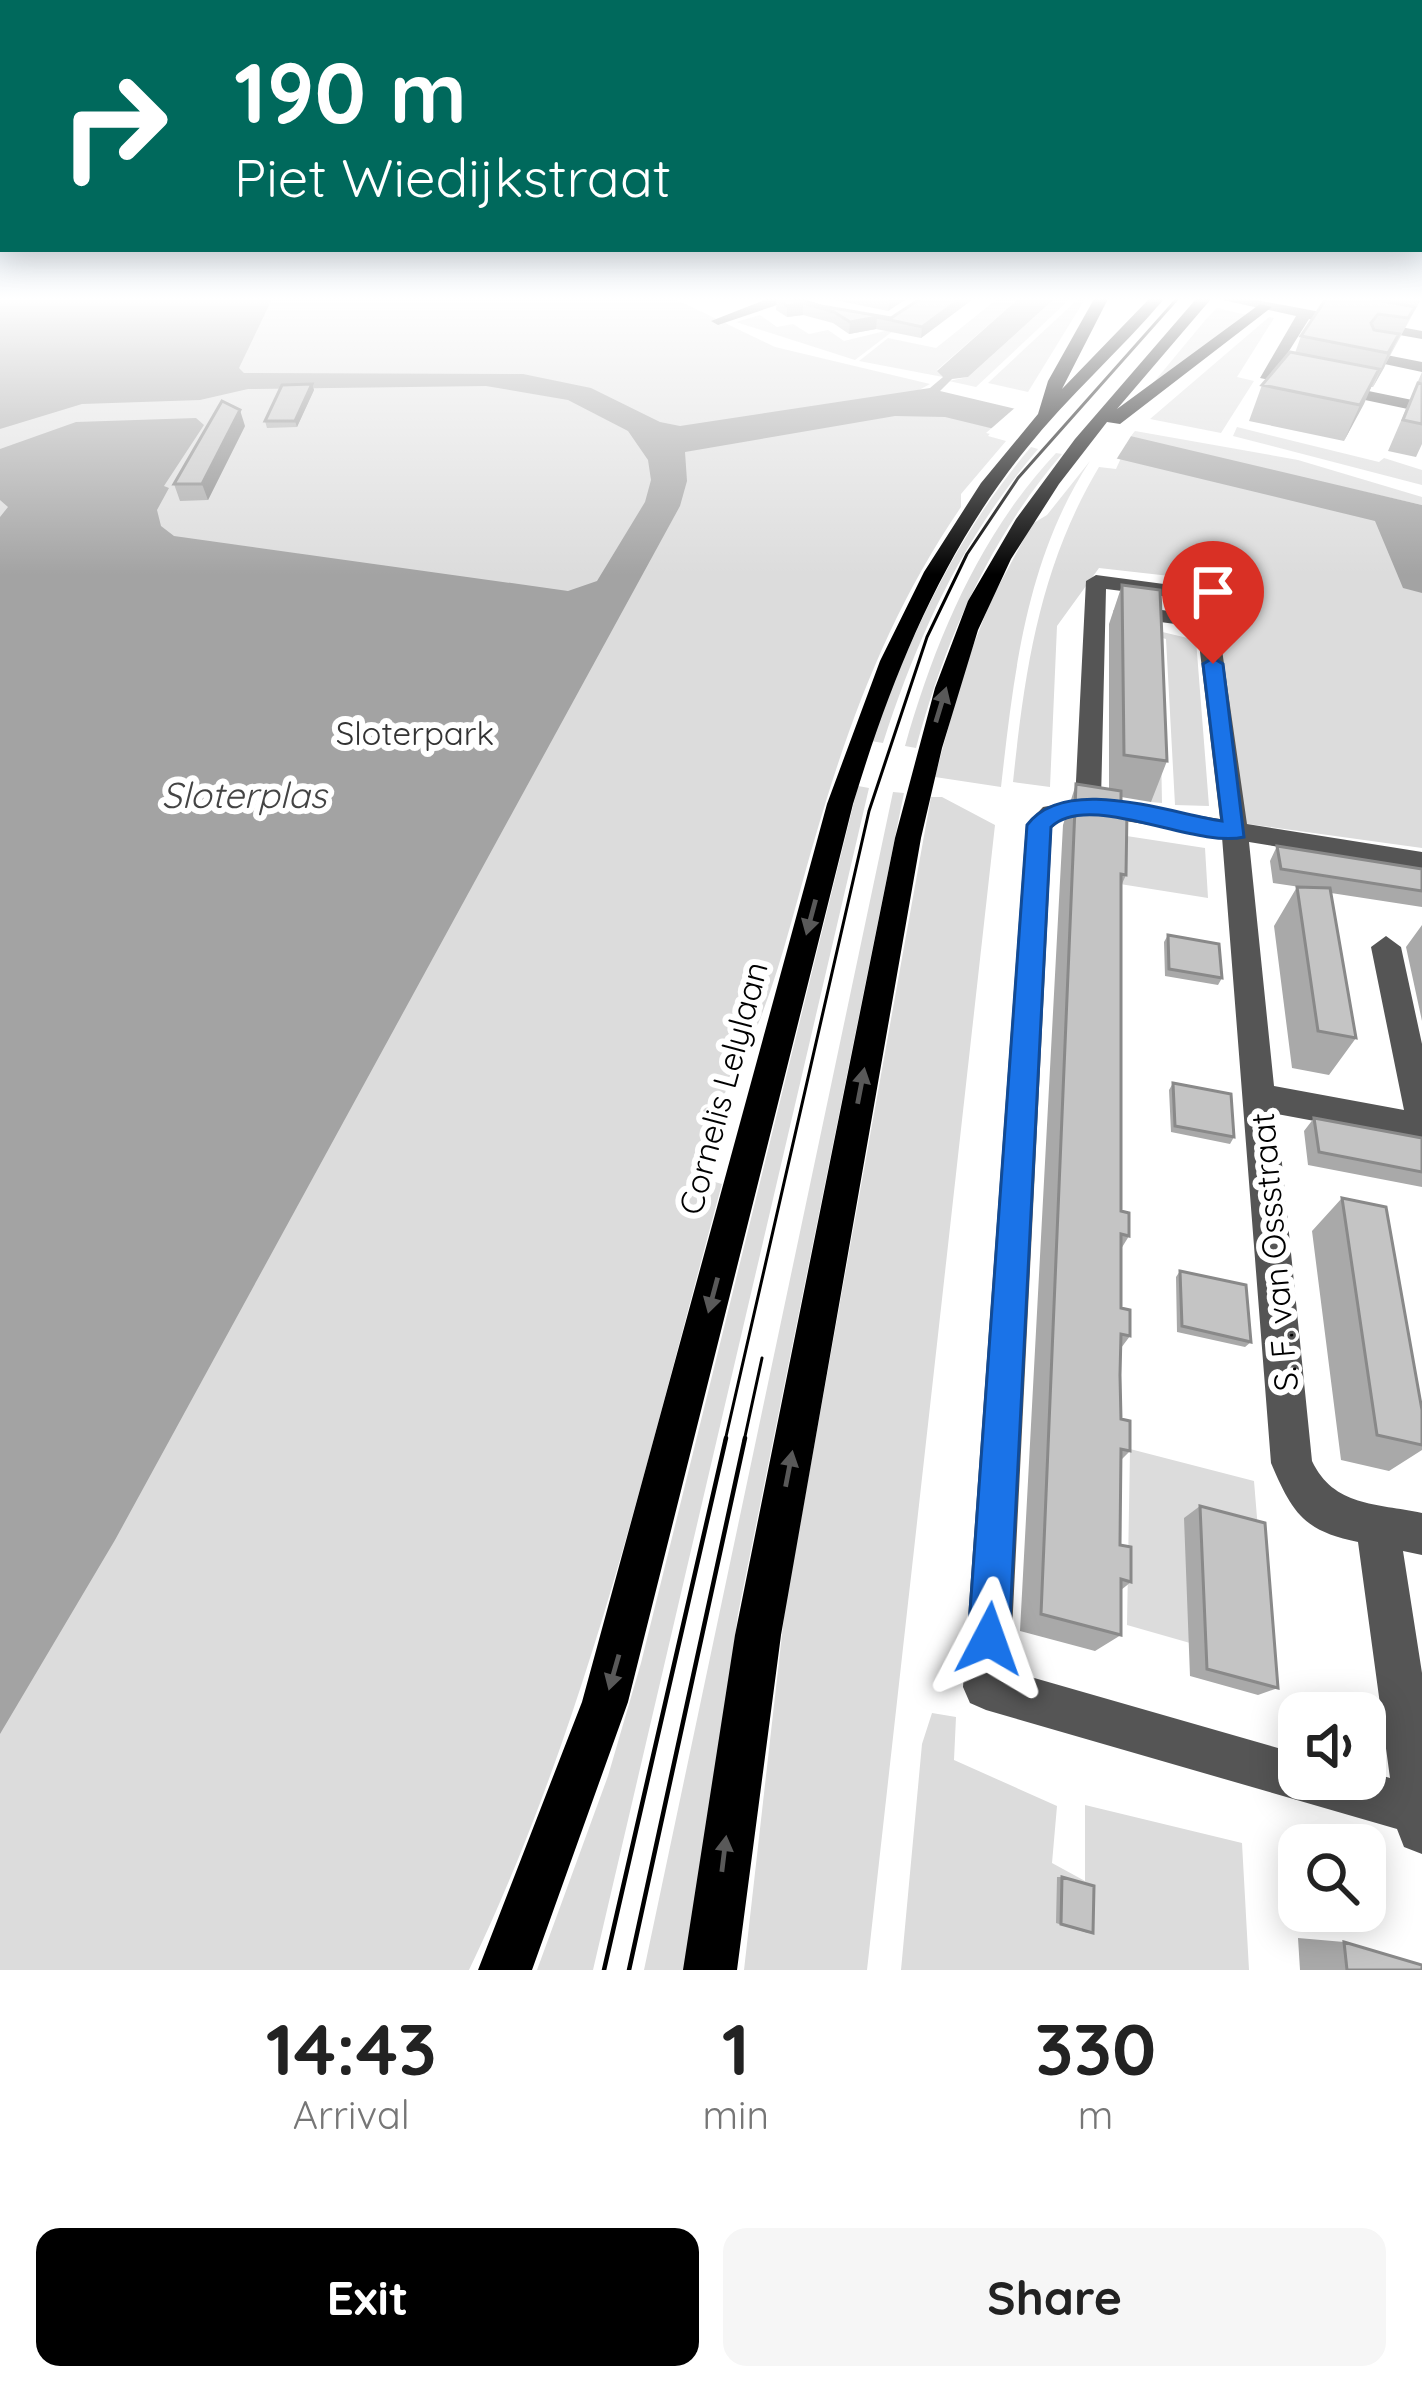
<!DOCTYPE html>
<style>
body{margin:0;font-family:Quicksand,sans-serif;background:#f6f6f6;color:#222;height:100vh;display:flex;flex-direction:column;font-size:45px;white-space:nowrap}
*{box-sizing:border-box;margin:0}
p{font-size:39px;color:#767676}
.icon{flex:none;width:66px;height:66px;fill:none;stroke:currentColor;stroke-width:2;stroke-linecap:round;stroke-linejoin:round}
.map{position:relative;height:1970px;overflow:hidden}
.drawer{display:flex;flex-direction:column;background:#fff;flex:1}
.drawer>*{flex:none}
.guide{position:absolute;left:0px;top:0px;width:1422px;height:252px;box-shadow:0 6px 30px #0003;background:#00695c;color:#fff;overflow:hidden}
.controls{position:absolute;left:1278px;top:1692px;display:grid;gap:24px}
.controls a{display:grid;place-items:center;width:108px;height:108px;border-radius:24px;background:#fff;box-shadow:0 6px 30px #0003;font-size:60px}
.pin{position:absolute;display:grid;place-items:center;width:102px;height:102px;color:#fff;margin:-123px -51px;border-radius:50% 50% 50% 0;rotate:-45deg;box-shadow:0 0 12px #0007}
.pin .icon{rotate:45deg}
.me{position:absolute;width:132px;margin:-66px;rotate:4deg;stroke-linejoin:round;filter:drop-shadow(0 0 9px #0008)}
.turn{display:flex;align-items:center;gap:42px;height:252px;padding:0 36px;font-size:54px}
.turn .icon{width:156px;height:156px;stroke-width:2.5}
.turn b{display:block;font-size:84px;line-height:102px}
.eta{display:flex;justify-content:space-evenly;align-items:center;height:204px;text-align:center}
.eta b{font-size:72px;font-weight:700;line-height:84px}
.button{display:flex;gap:24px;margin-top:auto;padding:24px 36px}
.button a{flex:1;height:138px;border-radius:24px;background:#000;color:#fff;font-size:48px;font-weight:700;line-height:138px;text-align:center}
.button a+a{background:#f6f6f6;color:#222}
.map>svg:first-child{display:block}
.green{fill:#dcdcdc}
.water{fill:#a3a3a3}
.pier{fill:#fff}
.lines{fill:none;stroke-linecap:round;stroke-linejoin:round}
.minor{fill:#555;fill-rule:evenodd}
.major{fill:#000;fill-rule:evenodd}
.tram-far1{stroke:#000;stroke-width:3}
.tram{stroke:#000;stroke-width:4.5}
.wall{fill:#a9a9a9}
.shaded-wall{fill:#898989}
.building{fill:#c4c4c4;stroke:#898989;stroke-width:3}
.oneway{fill:#595959}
.route{fill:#1a73e8;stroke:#114b97;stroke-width:3}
.labels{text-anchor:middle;stroke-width:12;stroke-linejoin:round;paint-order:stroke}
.park-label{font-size:33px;fill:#333;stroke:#fff}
.street-label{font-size:33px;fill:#000;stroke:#fff}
.water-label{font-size:36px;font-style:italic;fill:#444;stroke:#fff}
</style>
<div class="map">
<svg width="1422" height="1970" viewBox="0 0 1422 1970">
<rect width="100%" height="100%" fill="#fff"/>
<!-- green -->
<path class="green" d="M221,299H675L775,347L930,384L919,390L994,429L988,436L1006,441L961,494V507C892,608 851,715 817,831C793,911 777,990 740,1065H733L701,1178L722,1184C649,1450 589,1720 469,1970H0V404Z
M997,299H1018L937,370L943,377L859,361L888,338L936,348Z
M1054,299H1070L976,387L949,381L968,377Z
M1078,299H1085L1028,392L988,383Z
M1217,308L1247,315L1149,388L1207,318Z
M760,315L777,327L793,324L809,334L828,330L844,341L897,328L855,360L736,322Z
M1269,317L1274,318L1237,377L1254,381L1221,433L1150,419Z
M1237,427L1379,462L1384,458L1422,470V485L1233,436Z
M1135,431L1298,460L1422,497V505L1129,438Z
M1031,447L1038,449C964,536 918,634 883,743L871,741C912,633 956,535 1031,447Z
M1056,453L1062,454C989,539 945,640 916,748L905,746C935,640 980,534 1056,453Z
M1121,458L1397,525L1422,551V848L1234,822L1205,580L1099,568L1057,626L1050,787L1013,782C1025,668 1040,566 1099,467L1116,469Z
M1090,461C1026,559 1014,673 1001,787L935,777L964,669L991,600L1032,524L1047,515Z
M1154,630L1196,640L1209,806L1175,805L1166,639L1159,637L1162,803L1150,802L1146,637Z
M858,786L869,788L593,1970H537L608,1776L641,1663Z
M893,792L904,793L738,1614L691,1970H644Z
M931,797H942L995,825L867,1970H744L785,1608Z
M1120,835L1205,848L1208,898L1120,884Z
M1130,1449L1254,1481L1264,1603L1197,1645L1127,1625Z
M932,1713L956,1717L954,1760L1057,1806L1052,1863L1085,1881V1805L1242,1843L1249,1970H901L922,1744Z"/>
<!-- water -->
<path class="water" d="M0,299H272L239,368L244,373L523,374L591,388L660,422L680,426L930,388L943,377L937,371L1018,299H1054L968,377L952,379L940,391L1422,505V593L1403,588L1375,521L945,417L895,416L685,452L687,481L680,506L115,1540L0,1734V517L8,507L0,500V449L76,422L196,418L204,425L164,486L169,488L157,510L161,526L174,536L568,591L597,581L645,502L651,480L648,460L628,431L568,400L486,386L248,389L200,400L82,404L0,429Z"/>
<!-- pier -->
<path class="pier" d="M1017,406L1133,433L1114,463L986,433Z"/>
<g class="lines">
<!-- minor -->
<path class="minor" d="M767,299H804L831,308L824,312L783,303L718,325L711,321Z
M1218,299H1251L1422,331V339L1309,319L1276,372L1422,402V412L1260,378L1296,316Z
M1366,351L1422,362V372L1361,359Z
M1096,575L1194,588L1201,590L1218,622L1247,824L1422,852V870L1249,842L1274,1086L1404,1110L1371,947L1386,936L1401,947L1422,1044V1141L1277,1114L1312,1461C1334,1507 1376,1503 1422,1513V1555L1403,1551L1422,1673V1854L1404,1847L1397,1829L986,1710L970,1703L963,1687L1026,825L1043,807L1075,801L1086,581ZM1106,589L1186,599L1192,614L1124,605L1113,611L1124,617L1197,627L1220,819L1101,800ZM1089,815L1222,837L1271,1463C1292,1512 1303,1531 1358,1542L1390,1778L1365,1771V1779H1299V1754L1010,1671L1052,828L1060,820Z"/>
<!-- major -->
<path class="major" d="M1094,299H1108L1062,389L1149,299H1164C1120,351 1068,396 1026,449C941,554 892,676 853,804L628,1702L532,1970H478L582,1702L827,804L880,661L924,572L981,483L1038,414L1048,381Z
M1196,299H1211L1117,409L1260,304L1272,307L1120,424L1107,422L1059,484L1011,559L978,630L942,748L921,838L781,1635L737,1970H683L735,1635L895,838L935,688L968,601L1016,519L1075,439Z"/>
<!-- tram-far1 -->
<path class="tram-far1" d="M725,1441L869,811L927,637L967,554L1018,478L1177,299
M744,1441L762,1358"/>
<!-- tram -->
<path class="tram" d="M604,1970L726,1438
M629,1970L745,1438"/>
</g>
<!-- wall -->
<path class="wall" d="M777,299L891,318L973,299L921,338L876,329L849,334L833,323L803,315L787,317L776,310Z
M830,299H906L888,311Z
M1326,299H1421L1373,387H1371L1344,441L1249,421L1262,385L1295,353L1301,336Z
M1422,372V444L1416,457L1388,451Z
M312,384L314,390L297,427L267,428L265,421Z
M245,426L208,500L180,501L174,484Z
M1122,585L1167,761L1151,802L1121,797L1126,875L1121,886V1211L1129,1236L1121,1249V1308L1130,1336L1121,1348V1419L1130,1451L1121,1460L1120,1545L1131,1582L1121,1590V1635L1095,1651L1020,1631L1063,825L1076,784L1109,789V624Z
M1277,846L1422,869V907L1331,893L1356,1038L1329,1075L1292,1068L1274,926L1297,887H1300L1273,883L1270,861Z
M1422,925V1021L1406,947Z
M1168,935L1222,978L1218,985L1165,976L1164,942Z
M1173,1083L1234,1137L1230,1144L1171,1132L1169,1090Z
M1314,1118L1422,1138V1187L1308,1165L1304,1131Z
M1342,1198L1422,1410V1450L1389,1471L1341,1460L1312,1231Z
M1180,1271L1251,1342L1245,1347L1177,1332L1176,1277Z
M1200,1506L1278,1688L1258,1695L1190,1676L1184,1518Z
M1057,1877H1062L1088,1933L1056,1923Z
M1298,1938L1344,1942L1422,1970H1300Z"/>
<!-- shaded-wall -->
<path class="shaded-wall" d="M890,299H906L888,311Z
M960,299H973L921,338L922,327Z
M803,303V315L787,317V306Z
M877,317L876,329L849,334L850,322Z
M1399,334L1384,368L1373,387L1388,353Z
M1379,369L1364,404L1344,441L1360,405Z
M312,384L314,390L297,427L295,421Z
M240,410L245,426L208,500L202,484Z"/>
<!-- building -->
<path class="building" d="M778,299H781L891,318L920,299H960L922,327L877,317L850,322L834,312L803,303L787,306Z
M1326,299H1372L1415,307L1408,318L1378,314L1371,323L1374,330L1399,334L1388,353L1301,336Z
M1290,352L1379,369L1360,405L1262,385Z
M1418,383L1422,384V424L1403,420Z
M312,384L295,421H265L282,385Z
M222,401L240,410L202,484H174Z
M1122,585L1160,590L1167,761L1124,755Z
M1076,784L1121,791V809L1127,810L1126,875L1121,874V1211L1129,1213V1236L1121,1234V1308L1130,1310V1336L1121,1334L1120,1375L1121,1419L1130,1421V1451L1121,1449L1120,1545L1131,1547V1582L1121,1579V1635L1041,1614Z
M1277,846L1422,869V891L1281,869Z
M1297,887L1330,888L1356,1038L1318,1031Z
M1168,935L1219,944L1222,978L1169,969Z
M1173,1083L1231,1094L1234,1137L1175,1126Z
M1314,1118L1422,1138V1172L1319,1152Z
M1342,1198L1386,1207L1422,1410V1445L1377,1435Z
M1180,1271L1246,1285L1251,1342L1182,1326Z
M1200,1506L1265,1523L1278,1688L1207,1669Z
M1062,1877L1094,1886L1093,1933L1061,1924Z
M1344,1942L1422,1965V1970H1347Z"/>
<!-- one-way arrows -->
<defs><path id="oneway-solid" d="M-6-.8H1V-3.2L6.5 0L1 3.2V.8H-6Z" transform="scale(3)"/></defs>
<g class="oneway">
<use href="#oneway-solid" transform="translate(941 705) rotate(-73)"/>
<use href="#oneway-solid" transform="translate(811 917) rotate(105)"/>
<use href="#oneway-solid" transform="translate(861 1086) rotate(-79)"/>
<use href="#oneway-solid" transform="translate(713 1295) rotate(105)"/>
<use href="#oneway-solid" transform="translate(789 1469) rotate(-79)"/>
<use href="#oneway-solid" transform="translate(614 1672) rotate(106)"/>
<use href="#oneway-solid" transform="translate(724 1854) rotate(-83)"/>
</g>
<!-- sky -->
<linearGradient id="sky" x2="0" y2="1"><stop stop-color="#8cadcc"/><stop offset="0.52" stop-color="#fff"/><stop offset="1" stop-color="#fff" stop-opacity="0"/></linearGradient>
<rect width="1422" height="575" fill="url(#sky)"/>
<!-- route -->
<path class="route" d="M1213,658L1223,664L1244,837C1195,849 1089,790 1051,827L1009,1639L1003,1654L989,1660L974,1654L968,1639L1027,825C1065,774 1169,813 1222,821L1203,664Z"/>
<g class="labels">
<!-- park labels -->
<g class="park-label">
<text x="415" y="745">Sloterpark</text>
</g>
<!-- street labels -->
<g class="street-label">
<text transform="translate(723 1088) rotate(-75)" y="12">Cornelis Lelylaan</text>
<text transform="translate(1274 1252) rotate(-95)" y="12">S. F. van Ossstraat</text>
</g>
<!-- water labels -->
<g class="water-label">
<text x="244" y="808">Sloterplas</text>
</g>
</g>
</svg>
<div class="controls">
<a><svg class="icon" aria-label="sound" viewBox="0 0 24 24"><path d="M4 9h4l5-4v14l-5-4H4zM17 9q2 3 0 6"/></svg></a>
<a><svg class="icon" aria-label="search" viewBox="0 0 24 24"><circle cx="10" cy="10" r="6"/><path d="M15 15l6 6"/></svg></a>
</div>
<div class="pin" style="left:1213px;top:664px;background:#d93025"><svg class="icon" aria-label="arrive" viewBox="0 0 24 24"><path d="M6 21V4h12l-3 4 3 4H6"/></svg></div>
<svg class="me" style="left:989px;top:1639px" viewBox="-20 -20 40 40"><path d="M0-17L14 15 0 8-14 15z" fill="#1a73e8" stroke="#fff" stroke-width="4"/></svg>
<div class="guide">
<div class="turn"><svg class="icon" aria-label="right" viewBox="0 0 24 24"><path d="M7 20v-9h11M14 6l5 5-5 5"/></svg><div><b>190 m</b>Piet Wiedijkstraat</div></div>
</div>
</div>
<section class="drawer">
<div class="eta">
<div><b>14:43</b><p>Arrival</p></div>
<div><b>1</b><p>min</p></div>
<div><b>330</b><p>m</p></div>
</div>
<div class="button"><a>Exit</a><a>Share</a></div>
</section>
